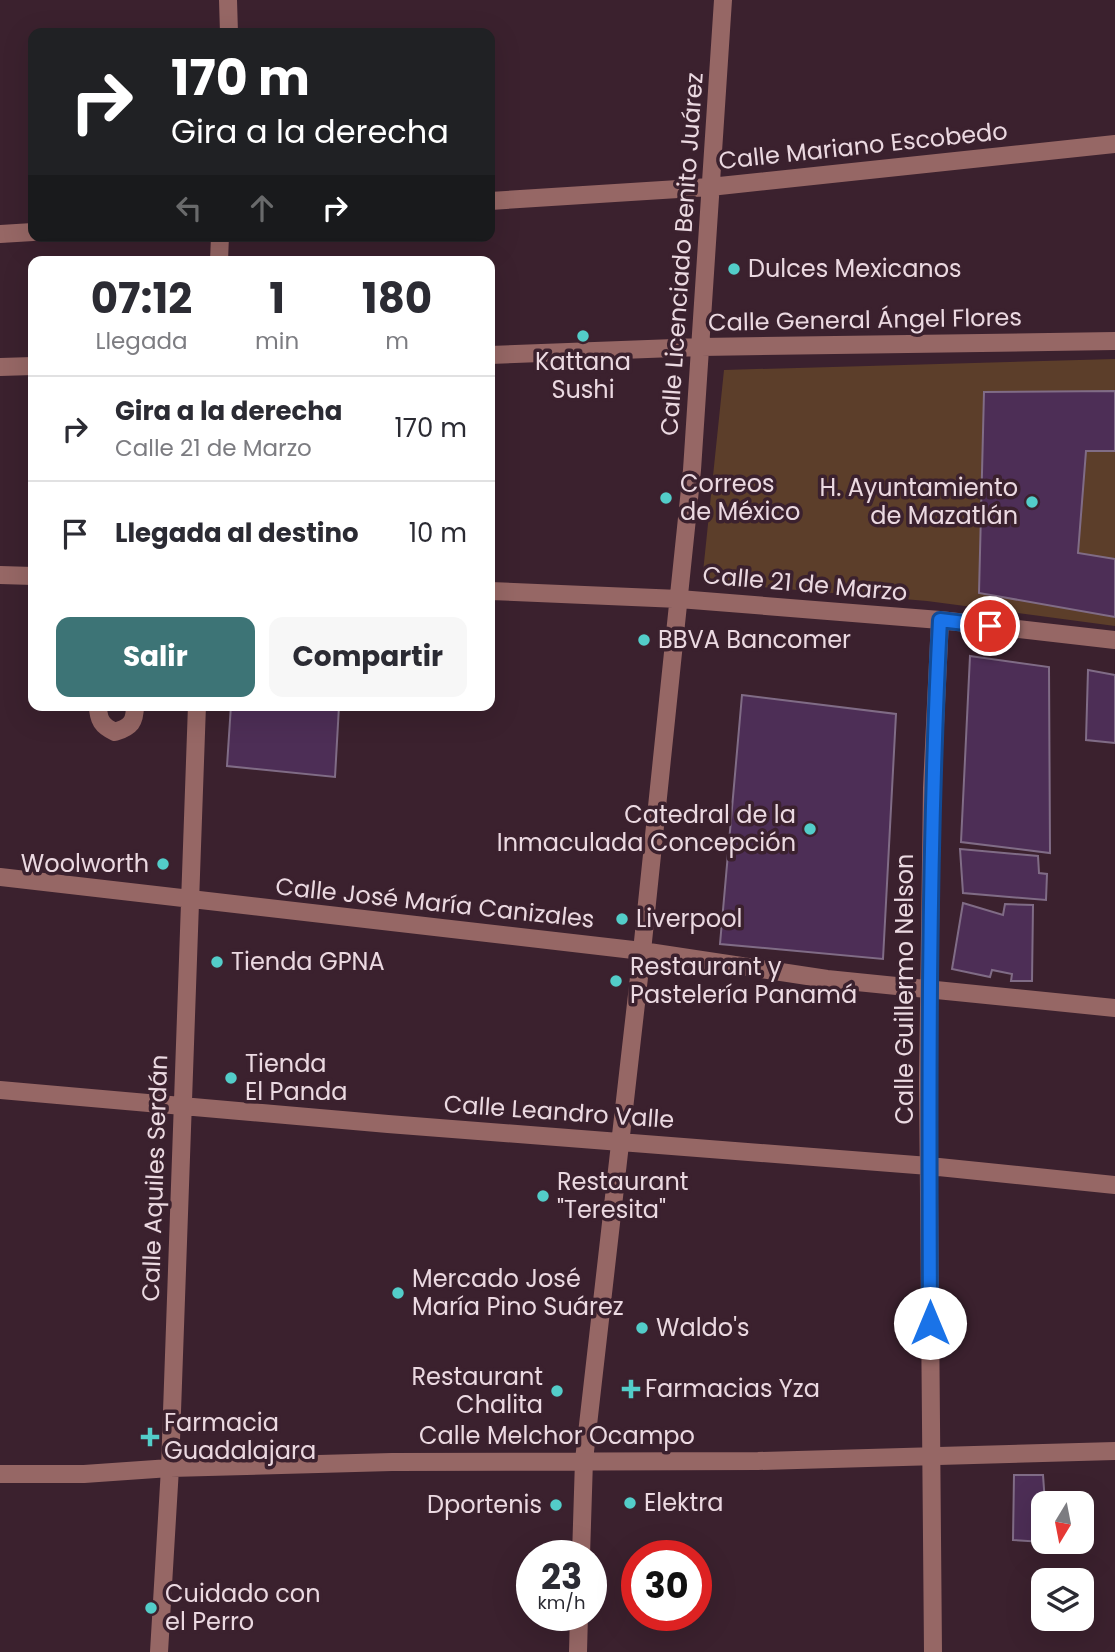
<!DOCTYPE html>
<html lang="es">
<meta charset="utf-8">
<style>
body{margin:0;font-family:Poppins,sans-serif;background:#f7f7f7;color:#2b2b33;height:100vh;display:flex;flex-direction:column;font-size:26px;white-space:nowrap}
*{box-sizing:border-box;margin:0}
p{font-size:23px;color:#7c7c81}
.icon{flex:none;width:38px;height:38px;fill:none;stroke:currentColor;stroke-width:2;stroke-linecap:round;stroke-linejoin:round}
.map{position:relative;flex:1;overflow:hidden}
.drawer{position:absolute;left:28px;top:256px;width:467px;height:455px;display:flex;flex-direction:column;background:#fff;border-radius:14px;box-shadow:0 7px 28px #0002}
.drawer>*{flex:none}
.hud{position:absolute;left:28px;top:28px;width:467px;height:214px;border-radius:14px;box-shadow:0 7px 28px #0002;background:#202124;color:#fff;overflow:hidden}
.needle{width:46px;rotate:190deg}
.controls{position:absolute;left:1031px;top:1491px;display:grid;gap:14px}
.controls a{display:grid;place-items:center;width:63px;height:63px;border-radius:14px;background:#fff;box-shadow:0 7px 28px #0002;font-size:35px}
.speed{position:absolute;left:516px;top:1540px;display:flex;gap:14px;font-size:35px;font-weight:700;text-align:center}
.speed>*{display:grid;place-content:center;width:91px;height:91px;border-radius:50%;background:#fff;box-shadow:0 7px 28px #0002;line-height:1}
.speed small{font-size:18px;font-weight:400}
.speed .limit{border:10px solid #d22;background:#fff;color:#111}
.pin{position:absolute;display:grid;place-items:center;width:60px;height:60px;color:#fff;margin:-30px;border:4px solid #fff;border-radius:50%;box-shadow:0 2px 7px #0007}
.me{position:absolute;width:77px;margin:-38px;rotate:0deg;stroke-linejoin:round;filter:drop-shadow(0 0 5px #0008)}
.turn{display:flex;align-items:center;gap:24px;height:147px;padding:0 28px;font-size:32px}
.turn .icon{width:91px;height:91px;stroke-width:2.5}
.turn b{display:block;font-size:49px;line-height:60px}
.lanes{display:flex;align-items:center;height:66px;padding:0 28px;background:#0003;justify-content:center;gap:35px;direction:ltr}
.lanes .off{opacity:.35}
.eta{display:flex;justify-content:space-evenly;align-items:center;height:119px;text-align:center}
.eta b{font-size:42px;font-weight:700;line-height:49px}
.cta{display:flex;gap:14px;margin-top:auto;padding:14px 28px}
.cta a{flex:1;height:80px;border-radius:14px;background:#3d7476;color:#fff;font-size:28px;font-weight:700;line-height:80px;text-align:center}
.cta a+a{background:#f7f7f7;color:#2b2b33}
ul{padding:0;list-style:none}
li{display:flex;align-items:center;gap:21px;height:105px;padding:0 28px;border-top:2px solid #e1e1e2}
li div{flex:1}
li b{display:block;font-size:26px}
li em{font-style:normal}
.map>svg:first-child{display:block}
.green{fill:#5c3e2a}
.building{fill:#4d2e56;stroke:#806c86;stroke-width:2}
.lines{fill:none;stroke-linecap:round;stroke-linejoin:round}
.minor{stroke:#966765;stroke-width:18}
.route-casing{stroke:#114b97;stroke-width:18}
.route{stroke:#1a73e8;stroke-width:12}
.poi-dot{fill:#53cdc9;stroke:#3b212e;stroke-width:2.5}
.labels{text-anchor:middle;stroke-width:7;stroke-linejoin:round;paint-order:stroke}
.street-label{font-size:24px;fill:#ebd9e1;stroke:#3b212e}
.poi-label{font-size:24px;fill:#ebd9e1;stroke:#3b212e;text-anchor:start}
</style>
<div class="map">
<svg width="1115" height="1652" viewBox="0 0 1115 1652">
<rect width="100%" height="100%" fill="#3b212e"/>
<!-- green -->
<path class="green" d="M1115,359V626L927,601L702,582L724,370Z"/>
<!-- building -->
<path class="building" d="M1115,391V451H1086L1078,553L1115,559V617L979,593L984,392Z
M970,656L1049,667L1050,853L961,842Z
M1088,670L1115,675V743L1086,740Z
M742,695L896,714L883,959L720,944Z
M231,705L339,706L335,777L227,766Z
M960,849L1038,856L1039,873L1047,874L1046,900L963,893Z
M963,903L1003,915L1005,904L1033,905L1032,981H1011L1012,974L992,970L990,977L952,969Z
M1014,1475H1043L1045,1503L1043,1542L1013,1540Z"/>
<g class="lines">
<!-- minor -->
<path class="minor" d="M228,0L229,33
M490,201L710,187L1115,144
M0,234L33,232
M219,261L220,236
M490,355L701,347L1115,341
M0,367L33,366
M0,575L33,576
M490,591L679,599L940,620L1115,640
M98,705C98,720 102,726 115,732C131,727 135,722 135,705
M0,877L642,951L827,979L1115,1008
M0,1090L388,1124L929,1166L1115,1185
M0,1474H84L170,1468L392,1462L758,1461L1115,1451
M581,1556L584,1460L642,951L692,470L723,0
M159,1652L170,1468L197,705
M578,1652L579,1615
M933,1652L928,1080L932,788L940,620"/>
</g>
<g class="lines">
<defs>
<path id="route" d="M930,1323C929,1089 928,854 940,620L990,626"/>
</defs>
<!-- route casing -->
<use href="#route" class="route-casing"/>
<!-- route -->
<use href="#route" class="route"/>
</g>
<!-- markers -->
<g class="poi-dot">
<circle cx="734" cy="269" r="7"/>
<circle cx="583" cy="336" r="7"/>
<circle cx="666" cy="498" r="7"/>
<circle cx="1032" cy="502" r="7"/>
<circle cx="644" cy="640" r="7"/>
<circle cx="810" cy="829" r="7"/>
<circle cx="163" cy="864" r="7"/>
<circle cx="622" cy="919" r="7"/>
<circle cx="217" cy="962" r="7"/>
<circle cx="616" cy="981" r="7"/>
<circle cx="231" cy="1078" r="7"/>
<circle cx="543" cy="1196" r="7"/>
<circle cx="398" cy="1293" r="7"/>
<circle cx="642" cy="1328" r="7"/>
<path d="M627.5 1378.5h7v7h7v7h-7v7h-7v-7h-7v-7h7z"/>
<circle cx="557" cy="1391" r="7"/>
<path d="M146.5 1426.5h7v7h7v7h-7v7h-7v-7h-7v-7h7z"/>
<circle cx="630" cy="1503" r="7"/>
<circle cx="556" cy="1505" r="7"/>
<circle cx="151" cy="1608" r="7"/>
</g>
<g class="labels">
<!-- street labels -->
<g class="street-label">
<text transform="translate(863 146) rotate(-6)" y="8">Calle Mariano Escobedo</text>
<text transform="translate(682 254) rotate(-86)" y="8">Calle Licenciado Benito Juárez</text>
<text transform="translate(865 320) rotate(-1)" y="8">Calle General Ángel Flores</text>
<text transform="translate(805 584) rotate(5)" y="8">Calle 21 de Marzo</text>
<text transform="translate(435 903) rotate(6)" y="8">Calle José María Canizales</text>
<text transform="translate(905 989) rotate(-90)" y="8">Calle Guillermo Nelson</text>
<text transform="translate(559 1112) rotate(4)" y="8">Calle Leandro Valle</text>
<text transform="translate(155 1178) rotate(-88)" y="8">Calle Aquiles Serdán</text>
<text x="557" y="1444">Calle Melchor Ocampo</text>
</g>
<!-- poi labels -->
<g class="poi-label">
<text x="748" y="277">Dulces Mexicanos</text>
<text x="583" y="370" text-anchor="middle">Kattana<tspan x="583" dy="28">Sushi</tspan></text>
<text x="680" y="492">Correos<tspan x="680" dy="28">de México</tspan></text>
<text x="1018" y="496" text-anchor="end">H. Ayuntamiento<tspan x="1018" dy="28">de Mazatlán</tspan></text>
<text x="658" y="648">BBVA Bancomer</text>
<text x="796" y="823" text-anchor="end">Catedral de la<tspan x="796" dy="28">Inmaculada Concepción</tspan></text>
<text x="149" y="872" text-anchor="end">Woolworth</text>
<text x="636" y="927">Liverpool</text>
<text x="231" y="970">Tienda GPNA</text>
<text x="630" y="975">Restaurant y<tspan x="630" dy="28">Pastelería Panamá</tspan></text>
<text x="245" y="1072">Tienda<tspan x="245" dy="28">El Panda</tspan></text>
<text x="557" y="1190">Restaurant<tspan x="557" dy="28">"Teresita"</tspan></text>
<text x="412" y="1287">Mercado José<tspan x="412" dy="28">María Pino Suárez</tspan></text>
<text x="656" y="1336">Waldo's</text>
<text x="543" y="1385" text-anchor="end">Restaurant<tspan x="543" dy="28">Chalita</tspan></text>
<text x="645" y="1397">Farmacias Yza</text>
<text x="164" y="1431">Farmacia<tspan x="164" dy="28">Guadalajara</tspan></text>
<text x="644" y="1511">Elektra</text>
<text x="542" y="1513" text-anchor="end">Dportenis</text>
<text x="165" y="1602">Cuidado con<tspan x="165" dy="28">el Perro</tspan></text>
</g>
</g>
</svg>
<div class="controls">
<a><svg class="needle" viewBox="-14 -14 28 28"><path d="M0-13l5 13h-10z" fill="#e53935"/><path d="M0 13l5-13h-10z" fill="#7c7c81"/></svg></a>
<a><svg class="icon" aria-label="layers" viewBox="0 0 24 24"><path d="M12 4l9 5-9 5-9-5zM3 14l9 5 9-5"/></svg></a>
</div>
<div class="speed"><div>23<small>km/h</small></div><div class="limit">30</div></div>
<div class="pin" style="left:990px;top:626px;background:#d93025"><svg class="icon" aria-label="arrive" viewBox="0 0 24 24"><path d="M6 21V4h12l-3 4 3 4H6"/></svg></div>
<svg class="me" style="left:930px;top:1323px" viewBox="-20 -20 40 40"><circle r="19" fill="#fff"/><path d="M0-13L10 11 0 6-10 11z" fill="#1a73e8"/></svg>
<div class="hud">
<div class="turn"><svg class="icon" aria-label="right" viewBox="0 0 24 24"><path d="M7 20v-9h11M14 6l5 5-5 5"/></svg><div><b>170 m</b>Gira a la derecha</div></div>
<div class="lanes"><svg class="icon off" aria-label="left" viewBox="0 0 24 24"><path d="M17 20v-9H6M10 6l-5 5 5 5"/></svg><svg class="icon off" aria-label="ahead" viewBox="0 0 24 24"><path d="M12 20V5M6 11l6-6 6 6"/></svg><svg class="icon" aria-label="right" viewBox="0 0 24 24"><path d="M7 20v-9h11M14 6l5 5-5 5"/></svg></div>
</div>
<section class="drawer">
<div class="eta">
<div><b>07:12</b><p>Llegada</p></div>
<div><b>1</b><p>min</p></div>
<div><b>180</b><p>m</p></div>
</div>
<ul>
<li><svg class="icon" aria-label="right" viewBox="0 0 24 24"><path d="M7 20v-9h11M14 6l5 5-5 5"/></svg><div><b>Gira a la derecha</b><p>Calle 21 de Marzo</p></div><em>170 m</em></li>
<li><svg class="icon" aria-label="arrive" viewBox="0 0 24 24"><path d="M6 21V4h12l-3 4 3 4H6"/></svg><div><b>Llegada al destino</b></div><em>10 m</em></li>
</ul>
<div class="cta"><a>Salir</a><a>Compartir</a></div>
</section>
</div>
